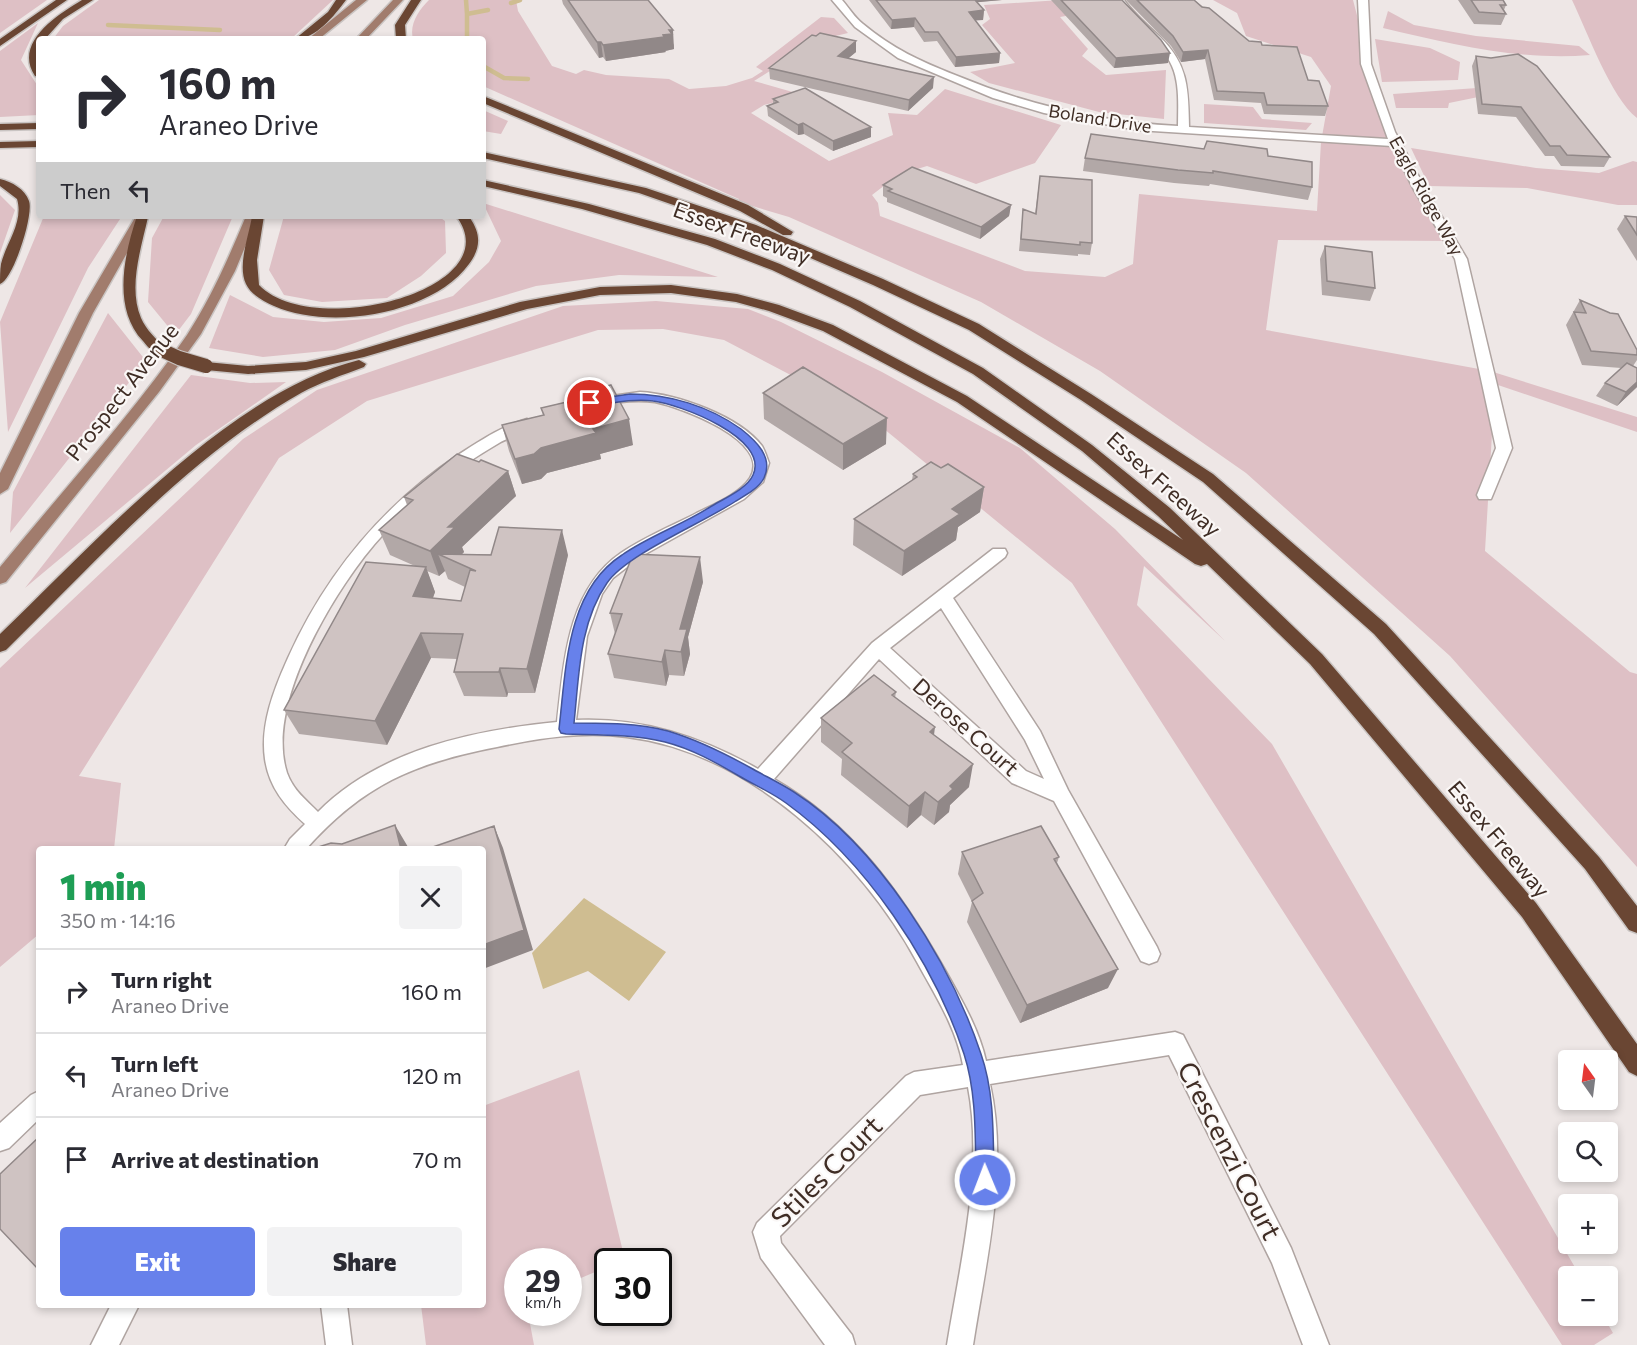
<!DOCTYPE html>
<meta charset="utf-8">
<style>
body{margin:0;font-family:Commissioner,sans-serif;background:#f2f2f3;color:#2b2b33;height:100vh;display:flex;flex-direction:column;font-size:22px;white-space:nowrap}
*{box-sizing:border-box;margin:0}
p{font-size:20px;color:#7c7c81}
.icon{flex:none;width:33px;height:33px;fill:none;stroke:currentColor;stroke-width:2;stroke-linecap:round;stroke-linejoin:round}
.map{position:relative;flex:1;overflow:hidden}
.side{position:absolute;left:36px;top:846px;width:450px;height:462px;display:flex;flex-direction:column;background:#fff;border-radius:6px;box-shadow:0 3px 9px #0003}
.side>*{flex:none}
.guide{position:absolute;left:36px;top:36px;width:450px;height:183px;border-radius:6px;box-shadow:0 3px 9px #0003;background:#fff;color:#2b2b33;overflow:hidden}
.needle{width:39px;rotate:346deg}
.fabs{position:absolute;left:1558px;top:1050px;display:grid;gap:12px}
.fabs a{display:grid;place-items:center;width:60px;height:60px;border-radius:6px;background:#fff;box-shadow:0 3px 9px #0003;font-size:30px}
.speed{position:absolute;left:504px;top:1248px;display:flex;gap:12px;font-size:30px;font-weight:700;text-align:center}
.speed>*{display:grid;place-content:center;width:78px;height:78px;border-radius:50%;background:#fff;box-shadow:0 3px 9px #0003;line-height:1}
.speed small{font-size:15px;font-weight:400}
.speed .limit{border:3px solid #111;border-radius:9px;background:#fff;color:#111}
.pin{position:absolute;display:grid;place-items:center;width:51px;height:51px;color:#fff;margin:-26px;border:3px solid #fff;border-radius:50%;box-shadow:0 2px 6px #0007}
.me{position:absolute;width:66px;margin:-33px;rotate:359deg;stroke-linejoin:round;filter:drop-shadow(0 0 4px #0008)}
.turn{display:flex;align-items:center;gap:21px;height:126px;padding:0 24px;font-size:27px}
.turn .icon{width:78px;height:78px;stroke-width:2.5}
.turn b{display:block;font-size:42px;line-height:51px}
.then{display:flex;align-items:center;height:57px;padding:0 24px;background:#0003;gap:12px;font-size:22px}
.round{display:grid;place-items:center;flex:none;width:63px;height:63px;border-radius:6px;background:#f2f2f3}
.head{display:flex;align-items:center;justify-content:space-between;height:102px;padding:0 24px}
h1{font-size:36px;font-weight:800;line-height:45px;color:#1e9e55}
.button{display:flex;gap:12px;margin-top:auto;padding:12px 24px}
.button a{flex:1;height:69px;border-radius:6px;background:#6781eb;color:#fff;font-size:24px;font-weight:800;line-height:69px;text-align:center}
.button a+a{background:#f2f2f3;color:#2b2b33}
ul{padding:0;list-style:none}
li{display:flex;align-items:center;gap:18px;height:84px;padding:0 24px;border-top:2px solid #e1e1e2}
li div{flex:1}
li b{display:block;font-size:22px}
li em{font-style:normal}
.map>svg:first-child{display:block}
.green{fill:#dec0c5}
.water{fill:#cfbd91}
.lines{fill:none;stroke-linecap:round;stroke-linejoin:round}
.stream{stroke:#cfbd91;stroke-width:4.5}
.minor-casing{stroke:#afa4a1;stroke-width:3}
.major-casing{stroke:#c9c4c2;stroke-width:3}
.highway-casing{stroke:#c9c4c2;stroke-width:3}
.minor{fill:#fff;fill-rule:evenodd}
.major{fill:#a17c6d;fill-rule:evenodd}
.highway{fill:#6a4633;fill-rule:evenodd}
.highway-bridge-casing{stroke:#c9c4c2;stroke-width:16;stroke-linecap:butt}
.highway-bridge{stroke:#6a4633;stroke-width:14}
.wall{fill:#b2a8a7;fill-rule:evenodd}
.shaded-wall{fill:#918888}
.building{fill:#cfc3c2;stroke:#918888;stroke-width:1.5}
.route{fill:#6781eb;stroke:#435499;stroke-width:1.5}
.labels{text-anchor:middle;stroke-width:4.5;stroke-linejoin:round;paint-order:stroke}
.far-street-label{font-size:18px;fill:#3f2d25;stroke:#faf7f6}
.street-label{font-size:22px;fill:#3f2d25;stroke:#faf7f6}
.near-street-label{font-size:27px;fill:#3f2d25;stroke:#faf7f6}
</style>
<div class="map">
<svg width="1637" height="1345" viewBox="0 0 1637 1345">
<rect width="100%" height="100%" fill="#eee7e6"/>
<!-- green -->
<path class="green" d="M0,0H47L0,33Z
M99,0H333L291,39H53L63,26Z
M429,0H516L518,11L552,66L576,74L584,70L606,75L669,79L689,89L726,86L752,78L763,71L756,67L821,17L834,18L848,33L819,40L754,81L803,95L764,105L751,113L829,161L893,135L888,113L917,115L945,89L1061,125L1035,163L976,184L927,166L898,175L872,195L878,203L880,216L1025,271L1105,277L1133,264L1139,194L1317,211L1321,142L1331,86L1311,57L1246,36L1237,13L1213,0H1353L1377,92L1401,145L1456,241L1278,240L1266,330L1490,371L1637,417V432L1495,384L1485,551L1630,672L1637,674V867L1450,656L1246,473L1100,371L981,302L789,217L739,202V199L483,86V39H413C409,24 419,10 429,0Z
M1060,0L1100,10L1060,17L1088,49L1082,56L1106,75L1166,70L1164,119L1099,112L989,83L970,72L1015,63L982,25L990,19L984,5Z
M1572,0H1637V118C1611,98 1587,31 1572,0Z
M1388,11L1414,25L1476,36L1579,46L1590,55C1520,61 1451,44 1383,28Z
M38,23L21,60L39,88V115L0,117V51Z
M1375,39L1430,48L1460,62L1458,80L1382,82Z
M1491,87L1488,95L1449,103L1448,108H1396L1393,94Z
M1204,104L1253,107L1262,119L1312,123L1306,130L1204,123Z
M483,110L508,121L501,134L483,131Z
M1411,148L1536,168L1599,173L1633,161L1637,162V205H1618L1527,188L1429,186Z
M0,195L15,210L0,253Z
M483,203L718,277L619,275L536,286L405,325L335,350L263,357L209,348L230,295L273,317L324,322L381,318L453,296L489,262L501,241Z
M44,216H122L88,268L8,432L0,322Z
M164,216H233L191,314L175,335L148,302L152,238Z
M284,216H438L445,221L446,253L421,276L387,298L322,302L284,295L269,270Z
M656,301L748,309L781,322L882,372L1020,448L1115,529L1225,641L1144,566L1137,605L1272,744L1580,1276H1569V1316H1603L1613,1333L1594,1345H1562L1072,583L867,415L724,340L663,329L598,330L367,401L279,458L79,776L121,783L114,849H39V934L0,967V668L243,439L317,390L563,306Z
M108,313L146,361L10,533L13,492Z
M191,375L250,383L286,382L196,445L25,588Z
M579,1070L625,1260L608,1262L607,1267L569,1283L568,1262H518V1312L528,1313L534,1345H426L421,1305H483V1106Z"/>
<!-- water -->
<path class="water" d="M584,898L666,952L629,1001L588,971L543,989L532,953Z"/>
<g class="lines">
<!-- stream -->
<path class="stream" d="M466,0L467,14
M511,3L520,0
M108,25L220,30
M467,39V14L488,10
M483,66L504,78L528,79"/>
<defs>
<path id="minor" d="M832,0H842C849,8 855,18 863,24C893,49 920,61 955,75C1027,105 1101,122 1178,126C1178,107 1180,84 1172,66C1161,40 1131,24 1114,0H1124C1134,14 1147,25 1160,37C1189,65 1188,90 1189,127L1388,139L1361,64L1358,0H1368L1371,64L1395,132L1426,190L1467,259L1512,448L1491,499H1479L1477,495L1496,448L1455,259L1414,190L1392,146L1137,130L1044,113L993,98L898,58L855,27Z
M640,392C677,394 739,416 762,446C765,451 767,458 769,463L763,482L744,499L640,557L613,578L602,594L587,636L576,720C642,717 702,737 758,769L872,643L993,549H1005L1007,553L1005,557L953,598L1040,731L1068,790L1157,947L1160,954L1157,961L1149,964L1141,961L1054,801L1012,783L879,659L774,779C851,823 902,894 945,970C961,999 979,1029 986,1061L1175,1032L1183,1035L1291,1248L1329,1345H1303L1272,1263L1169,1055L990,1084C1009,1169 986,1261 973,1345H947C960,1264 984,1169 968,1087L920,1095L780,1236L781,1243L852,1335L855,1345H825L761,1258L753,1232L757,1223L906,1076L914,1072L963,1065C956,1027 935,995 917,962C861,858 749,752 627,737C583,731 540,738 497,747C414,763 363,785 306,849H284L290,839L305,824C285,806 269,787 265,759C260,725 274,689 288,658C326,574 381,507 458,455C480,441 502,426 527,419L534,424C527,433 509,437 499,443C477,456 455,470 435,486C409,507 385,530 364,557C326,607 266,708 287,773C293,790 306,800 318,812C379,750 474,730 557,722C564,663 567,590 621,553C643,538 669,527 693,515C710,506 739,495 750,478C773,441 680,407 655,402C635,399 615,402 596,406L589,402L591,399ZM941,608L1025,740L1044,779L1026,771L890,648Z
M39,1091V1119L9,1148L0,1151V1123L31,1095Z
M111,1305H139L119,1345H91Z
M321,1305H347L352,1345H326Z"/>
<path id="major" d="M356,0H367L319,39H308Z
M393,0H403L366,39H356Z
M136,216H148L93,313L8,489L0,494V473L79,313Z
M246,216H258L235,271L201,334L159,392L6,582L0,584V567C63,490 131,416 187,335C211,298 229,257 246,216Z"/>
<path id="highway" d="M56,0H67L0,46V39Z
M82,0H93L63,19L45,39H39V77L35,76C13,43 57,15 82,0Z
M336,0H346C334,16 316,39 295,39L328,12Z
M411,0H421L405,25L406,39H396L395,25Z
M483,96L748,205L793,232L791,235H783L740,211L483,103Z
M39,123V129L0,130V124Z
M39,141V147L0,148V142Z
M483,152L646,188L756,225L883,279L979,324L1091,394L1213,474L1386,624L1599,857L1637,906V933L1629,930L1585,869L1374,634L1203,482L1081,400L969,330L873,285L748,231L639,193L483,158Z
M0,179C12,182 25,189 29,201C34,215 13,280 0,284C0,278 0,270 1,264C6,243 24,222 17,199L0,186Z
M483,180L589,204L715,239L780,264L860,301L983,368L1092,445L1170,508L1322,654L1536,903L1637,1044V1076L1629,1072L1522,917L1310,664L1207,564L1201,566L1195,564L957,402L823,331L769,311L736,302L671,293L600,295L527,309L364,357L306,370L248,374L206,370L199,366L206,362L248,366L306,362L356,351L520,302L600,287L671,285L737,294L779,305L833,325L967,396L1183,540L1158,516L1082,451L973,374L850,307L772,270L707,245L582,209L483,186Z
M137,216L148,217C141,249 128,287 141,318C146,330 156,338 164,348L157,352C150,350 147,346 143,341C112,308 124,255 137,216Z
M252,216H264L257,260L259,285C313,341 512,289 456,216L470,218C481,234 481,248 469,264C433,314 330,331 274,306C264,301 251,295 246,284C237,265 249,236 252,216Z
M359,360L366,364L364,367C343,375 321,382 301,393C187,458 99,559 6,650L0,652V634C95,543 229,392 359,360Z"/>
</defs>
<!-- minor casing -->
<use href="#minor" class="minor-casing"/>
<!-- major casing -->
<use href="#major" class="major-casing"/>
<!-- highway casing -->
<use href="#highway" class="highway-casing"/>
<!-- minor -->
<use href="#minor" class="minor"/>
<!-- major -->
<use href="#major" class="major"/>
<!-- highway -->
<use href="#highway" class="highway"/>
<defs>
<path id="highway-bridge" d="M157,348L179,358L206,366"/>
</defs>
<!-- highway-bridge casing -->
<use href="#highway-bridge" class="highway-bridge-casing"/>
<!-- highway-bridge -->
<use href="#highway-bridge" class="highway-bridge"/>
</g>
<!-- wall -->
<path class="wall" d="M562,0H648L674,45V49L665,51L666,52L606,61L603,57L599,58L563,4Z
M869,0H1002L977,2L984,10L983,20H975L1000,53L999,63L955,67L937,41L924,42L914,27L891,29Z
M1051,0H1122L1168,63L1114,68Z
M1126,0H1194L1249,41L1262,45L1308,80L1328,106L1325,116L1264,114L1261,103L1214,100L1205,59L1181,62L1171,46Z
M1458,0H1503L1506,5L1504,10L1506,14L1501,25L1474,24Z
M856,41V52L848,58L933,88L908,111L770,79L769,68Z
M1476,56L1610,157L1604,167L1561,166L1554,156H1545L1516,117L1478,114L1472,66Z
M773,99L871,127V137L833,151L804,134L798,135L768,116L767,106L773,104Z
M1268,156L1312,187L1308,200L1210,184L1209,186L1174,183L1083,171L1085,158Z
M1040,176L1092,243L1090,255L1078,254V256L1019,251L1023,209L1035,214Z
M883,185L1011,205L1009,216L980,239L887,202V198L883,196Z
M1625,216L1637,217V261L1617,229Z
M1325,246L1375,288L1370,301L1322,295L1320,259Z
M1580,300L1637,350V360L1633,366L1637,387L1617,406L1596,396L1605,383L1621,368L1582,365L1566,325Z
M581,393L633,445L600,454L601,459L547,473L541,479L522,484L509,451L502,425L543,415L541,408L582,398Z
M763,393L886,444L843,470L764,419Z
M479,462L508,471L516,496L462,547L464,552L462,554L568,555L535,693H508L507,697L464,696L454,672L457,659L431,658L387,745L299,734L284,710L415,566L390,555L379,530L407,505L404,497ZM427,571L439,576L445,571L448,579L465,587L461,601L433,598L435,592Z
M941,468L984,487L980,512L958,527L956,540L902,576L853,545L854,519L912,480L913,474Z
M703,582L688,637L690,654L684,676L669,675L666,686L614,678L608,654L615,634L610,613Z
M896,692L895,698L934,736L969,787L950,805L949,812L934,825L921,815L907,828L841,775L842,759L821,742V718Z
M962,852L1059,857L1057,863L1108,988L1020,1023L967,922L972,902L958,874Z"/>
<!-- shaded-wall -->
<path class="shaded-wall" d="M969,0H1002L969,3Z
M984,10L983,20L968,21L969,12Z
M915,18L914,27L891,29L892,20Z
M669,30H673L674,49L665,51L666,52L606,61L603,45L663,35Z
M856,41V52L838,67V56Z
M597,42H601L603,57L599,58Z
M1208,50L1205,59L1181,62L1183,52Z
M1000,53L999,63L955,67L956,57Z
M1170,53L1168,63L1114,68L1116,58Z
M934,77L933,88L908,111L909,100Z
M803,123L804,134L798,135V125Z
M871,127V137L833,151V141Z
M1011,205L1009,216L980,239L981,227Z
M1637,382V387L1617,406L1626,392Z
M887,418L886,444L843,470V444Z
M629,419L633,445L600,454L601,459L547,473L541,479L522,484L515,459L541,448L593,429Z
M508,471L516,496L462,547L464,552L455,561L438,554L445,571L439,576L430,551L448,527Z
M984,487L980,512L958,527L956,540L902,576L904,551L952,509Z
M562,530L568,555L535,693L527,669Z
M700,557L703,582L688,637L690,654L684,676L681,652L680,629Z
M426,567L435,592L424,621L413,596Z
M421,633L431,658L387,745L375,721Z
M665,650L669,675L666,686L662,662Z
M500,668L508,693L507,697L499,672Z
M935,727L932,751L930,732Z
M973,764L969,787L950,805L949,812L934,825L938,802L950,786Z
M925,792L921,815L907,828L909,806Z
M395,825L408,847V849H401Z
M494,826L503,848L533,950L483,969V945Z
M1118,969L1108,988L1020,1023L1027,1005Z"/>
<!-- building -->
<path class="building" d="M568,0H648L673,30H669L672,34L663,35L664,37L603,45L601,42H597Z
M876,0H975L984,10L969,12L1000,53L956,57L938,32H925L915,18L892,20Z
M1061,0H1122L1161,40L1170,53L1116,58Z
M1137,0H1194L1202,7L1209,8L1249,41L1261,42L1262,45L1297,47L1308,80L1319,81L1328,106L1267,105L1264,93L1217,91L1208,50L1183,52L1173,36Z
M1471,0H1503L1506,5H1500L1506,14L1479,12Z
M820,33L856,41L838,56L934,77L909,100L769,68L812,35L816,36Z
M1518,54L1537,66L1610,157L1567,155L1560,146H1550L1521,107L1482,104L1476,56L1491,58Z
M805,88L871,127L833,141L803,123L798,125L767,106L778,102L773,99Z
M1091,134L1204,149L1207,141L1267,149L1268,156L1312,162V187L1213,171V173L1178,170L1085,158Z
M912,167L1011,205L981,227L888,191L892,189L883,185Z
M1040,176L1092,180V243L1080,242V245L1021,239L1023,209L1036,214Z
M1625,216L1637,217V235Z
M1325,246L1372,252L1375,288L1327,281Z
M1580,300L1610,313L1618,314L1637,350V355L1591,351L1574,312L1586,313Z
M1627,363L1637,368V382L1626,392L1605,383Z
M803,367L887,418L843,444L763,393Z
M611,385L629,419L593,429L596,433L541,448L534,454L515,459L502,425L544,415L541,408L584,398L581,393Z
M457,454L479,462L481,460L508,471L448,527H455L430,551L379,530L413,500L404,497Z
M931,462L941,468L948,464L984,487L952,509L960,514L904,551L854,519L917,477L913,474Z
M499,527L562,530L527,669L500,668L499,672H454L463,634L421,633L375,721L284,710L366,562L426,567L413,596L461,601L470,570L476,571L438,554L491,555Z
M633,554L700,557L680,629H687L681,652L665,650L662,662L608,654L622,614L610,613Z
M874,675L896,692L892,695L935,727L930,732L973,764L950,786L953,789L938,802L925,792L909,806L842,752L852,743L821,718Z
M395,825L401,849H312L331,843L342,844Z
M494,826L524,930L483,945V849H427Z
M1041,826L1059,857L1054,859L1118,969L1027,1005L972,901L983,893L962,852Z
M39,1137V1266L37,1268L0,1229V1174Z"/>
<!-- route -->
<path class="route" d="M630,394C669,394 709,406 741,429C755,440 774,457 764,478C759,488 746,495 736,501C703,523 627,554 607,583C579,623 579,677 574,723C606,723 637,723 668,731C698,740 724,753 751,768C765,776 780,783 794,792C878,846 950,961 981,1054C995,1094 993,1139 994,1180L992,1187L985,1190L978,1187L976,1180C975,1139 977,1094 964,1054C933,961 865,860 786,803C771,792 754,785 739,776C715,762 692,749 665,742C632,734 600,735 566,734L561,733L559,729C566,670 566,591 622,555C649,536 682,525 710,507C723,499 747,489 753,475C770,438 679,404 653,401C632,398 610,404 590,407L584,403L590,400Z"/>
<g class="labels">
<!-- far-street labels -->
<g class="far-street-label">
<text transform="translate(1100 119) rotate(9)" y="6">Boland Drive</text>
<text transform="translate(1426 196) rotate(61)" y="6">Eagle Ridge Way</text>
</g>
<!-- street labels -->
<g class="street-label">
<text transform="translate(742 233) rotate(20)" y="8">Essex Freeway</text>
<text transform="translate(122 392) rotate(-52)" y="8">Prospect Avenue</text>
<text transform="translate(1164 484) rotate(42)" y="8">Essex Freeway</text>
<text transform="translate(966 727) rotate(42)" y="8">Derose Court</text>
<text transform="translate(1499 839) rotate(50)" y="8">Essex Freeway</text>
</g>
<!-- near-street labels -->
<g class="near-street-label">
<text transform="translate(1229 1151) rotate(63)" y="9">Crescenzi Court</text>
<text transform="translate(827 1172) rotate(-45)" y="9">Stiles Court</text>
</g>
</g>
</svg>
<div class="fabs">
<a><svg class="needle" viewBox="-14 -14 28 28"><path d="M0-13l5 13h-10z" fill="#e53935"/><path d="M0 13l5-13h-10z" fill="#7c7c81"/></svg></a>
<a><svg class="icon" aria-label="search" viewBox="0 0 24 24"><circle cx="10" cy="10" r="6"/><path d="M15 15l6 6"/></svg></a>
<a>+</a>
<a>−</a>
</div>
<div class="speed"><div>29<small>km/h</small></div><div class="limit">30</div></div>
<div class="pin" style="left:590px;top:403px;background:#d93025"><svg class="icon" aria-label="arrive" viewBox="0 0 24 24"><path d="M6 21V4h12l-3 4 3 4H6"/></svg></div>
<svg class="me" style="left:985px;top:1180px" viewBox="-20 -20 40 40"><circle r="17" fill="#6781eb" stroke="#fff" stroke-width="3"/><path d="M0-11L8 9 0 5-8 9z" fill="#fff"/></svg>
<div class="guide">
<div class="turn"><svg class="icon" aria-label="right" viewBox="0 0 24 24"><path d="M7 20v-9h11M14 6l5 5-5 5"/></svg><div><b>160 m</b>Araneo Drive</div></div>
<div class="then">Then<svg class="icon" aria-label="left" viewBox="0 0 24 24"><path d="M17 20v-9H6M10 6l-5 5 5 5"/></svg></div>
</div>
<section class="side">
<div class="head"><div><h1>1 min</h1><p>350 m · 14:16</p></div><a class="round"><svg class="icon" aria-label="close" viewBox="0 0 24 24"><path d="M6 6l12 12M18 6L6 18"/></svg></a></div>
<ul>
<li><svg class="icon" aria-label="right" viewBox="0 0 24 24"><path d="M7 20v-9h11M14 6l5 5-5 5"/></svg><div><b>Turn right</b><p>Araneo Drive</p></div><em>160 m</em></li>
<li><svg class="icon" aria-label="left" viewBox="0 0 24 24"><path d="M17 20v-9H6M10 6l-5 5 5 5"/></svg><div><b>Turn left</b><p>Araneo Drive</p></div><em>120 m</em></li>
<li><svg class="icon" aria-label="arrive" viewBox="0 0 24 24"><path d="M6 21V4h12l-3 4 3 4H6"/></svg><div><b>Arrive at destination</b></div><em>70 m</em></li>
</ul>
<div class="button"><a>Exit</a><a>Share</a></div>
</section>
</div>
